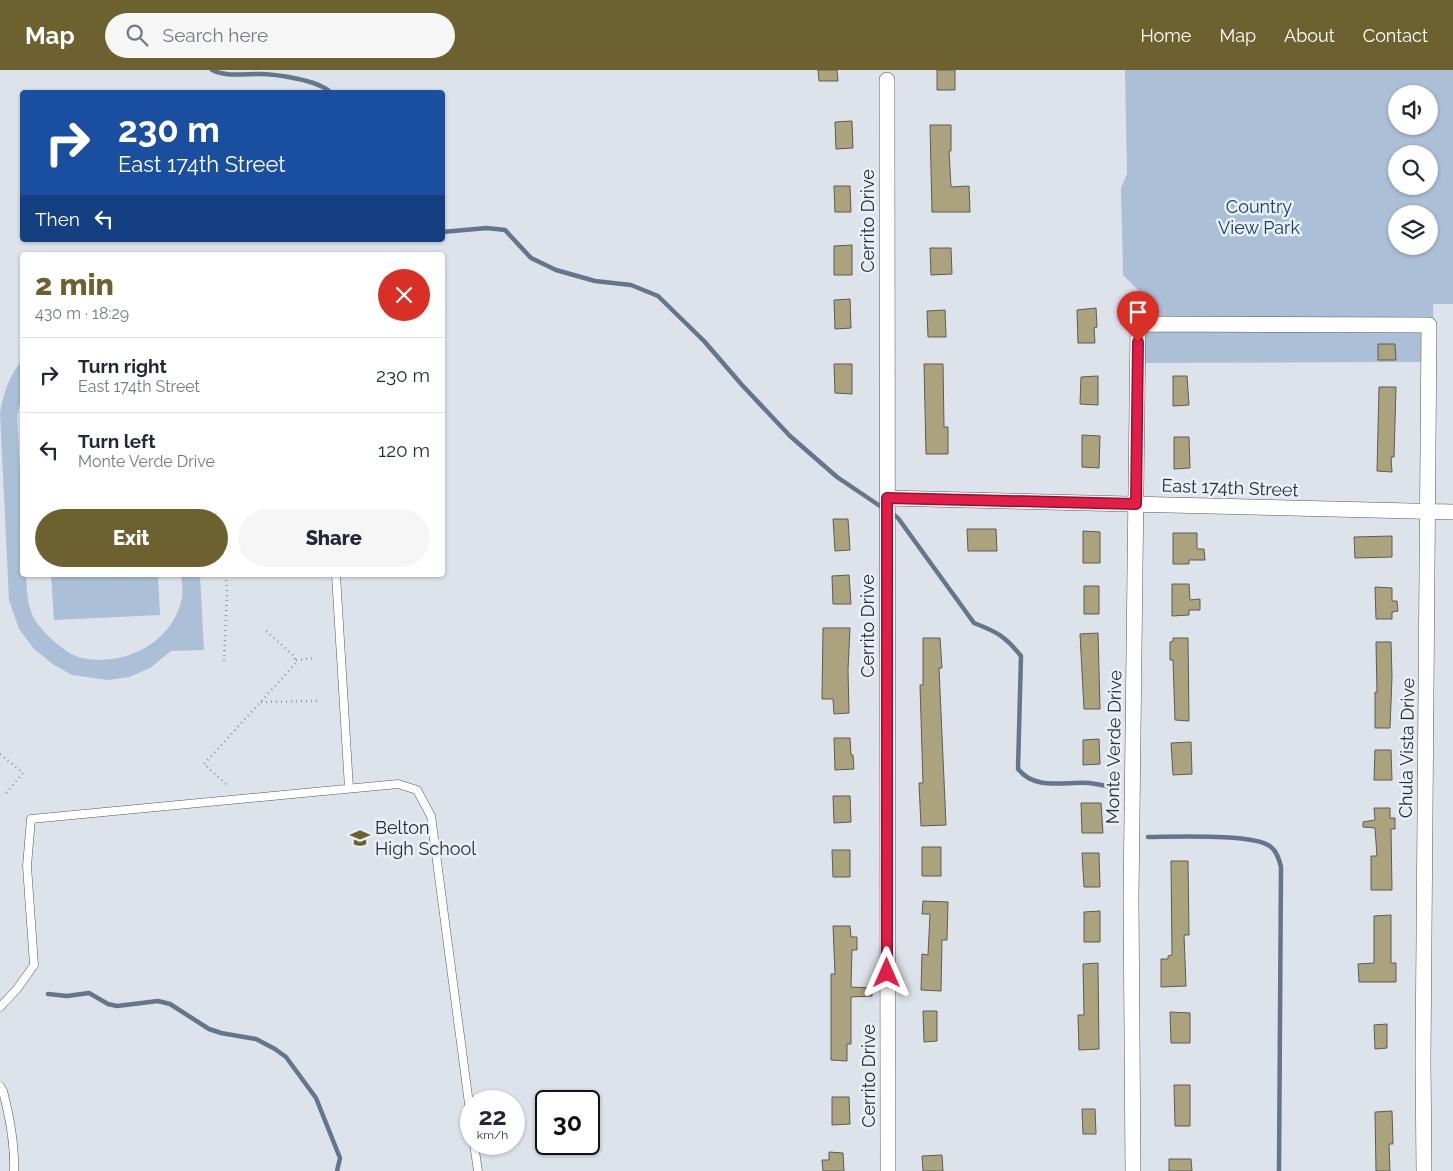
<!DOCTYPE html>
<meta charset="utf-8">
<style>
body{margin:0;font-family:Raleway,sans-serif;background:#f6f6f7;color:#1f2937;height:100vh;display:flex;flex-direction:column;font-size:19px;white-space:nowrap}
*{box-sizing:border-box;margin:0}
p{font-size:16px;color:#747a83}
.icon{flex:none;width:28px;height:28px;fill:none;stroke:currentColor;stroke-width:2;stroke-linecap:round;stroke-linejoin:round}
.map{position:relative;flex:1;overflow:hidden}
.side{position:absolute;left:20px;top:182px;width:425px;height:325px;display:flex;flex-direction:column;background:#fff;border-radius:5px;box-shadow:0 1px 4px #0004}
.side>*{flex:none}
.hud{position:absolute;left:20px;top:20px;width:425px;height:152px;border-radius:5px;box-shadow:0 1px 4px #0004;background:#1a4fa0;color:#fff;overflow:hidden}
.buttons{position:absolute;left:1388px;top:15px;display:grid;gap:10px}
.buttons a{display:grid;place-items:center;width:50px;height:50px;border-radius:50%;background:#fff;box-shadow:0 1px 4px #0004;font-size:25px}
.speed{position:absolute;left:460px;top:1020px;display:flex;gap:10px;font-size:25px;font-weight:700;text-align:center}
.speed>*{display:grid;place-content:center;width:65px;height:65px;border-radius:50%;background:#fff;box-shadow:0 1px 4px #0004;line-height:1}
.speed small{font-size:12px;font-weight:400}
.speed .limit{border:2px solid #111;border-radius:8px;background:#fff;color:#111}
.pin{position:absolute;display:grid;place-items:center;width:42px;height:42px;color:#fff;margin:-51px -21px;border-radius:50% 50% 50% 0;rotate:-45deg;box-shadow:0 0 5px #0007}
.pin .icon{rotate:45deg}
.me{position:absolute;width:55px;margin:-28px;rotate:0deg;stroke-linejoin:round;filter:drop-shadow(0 0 4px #0008)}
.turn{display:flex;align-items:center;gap:18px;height:105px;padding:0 15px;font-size:22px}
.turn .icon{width:65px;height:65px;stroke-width:2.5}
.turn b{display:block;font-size:35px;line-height:42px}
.then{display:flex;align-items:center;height:48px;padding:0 15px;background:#0003;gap:10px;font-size:19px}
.round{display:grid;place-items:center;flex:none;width:52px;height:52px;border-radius:26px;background:#f6f6f7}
.overview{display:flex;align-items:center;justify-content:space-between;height:85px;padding:0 15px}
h1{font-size:30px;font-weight:800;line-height:38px;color:#6d622f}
.cta{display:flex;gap:10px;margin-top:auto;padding:10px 15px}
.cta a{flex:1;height:58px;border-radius:30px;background:#6d622f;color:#fff;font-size:20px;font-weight:800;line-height:58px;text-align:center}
.cta a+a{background:#f6f6f7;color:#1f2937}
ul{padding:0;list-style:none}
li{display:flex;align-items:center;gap:15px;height:75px;padding:0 15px;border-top:1px solid #e0e1e3}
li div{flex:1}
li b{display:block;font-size:19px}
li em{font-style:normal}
header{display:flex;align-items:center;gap:30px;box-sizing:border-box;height:70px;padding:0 25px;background:#6d622f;color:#fff}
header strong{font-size:24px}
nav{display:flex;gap:28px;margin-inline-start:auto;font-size:18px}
.search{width:350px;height:45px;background:#f6f6f7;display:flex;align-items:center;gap:12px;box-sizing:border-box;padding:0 18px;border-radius:28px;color:#747a83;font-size:19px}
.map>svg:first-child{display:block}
.green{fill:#abbfd7;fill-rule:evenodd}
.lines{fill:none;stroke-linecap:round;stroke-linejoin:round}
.stream{stroke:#63768b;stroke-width:4.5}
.building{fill:#aba37d;stroke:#5d5c54}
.service-casing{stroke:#54595f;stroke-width:9}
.minor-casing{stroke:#54595f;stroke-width:16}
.path{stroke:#94999e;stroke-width:2.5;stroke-dasharray:1 4;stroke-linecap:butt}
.service{stroke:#fff;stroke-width:8}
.minor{stroke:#fff;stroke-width:15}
.route-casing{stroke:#92132f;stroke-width:12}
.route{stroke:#e11d48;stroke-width:9}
.labels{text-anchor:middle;stroke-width:5;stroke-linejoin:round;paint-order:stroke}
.park-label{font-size:18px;fill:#173d66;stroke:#eaf0f7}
.street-label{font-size:18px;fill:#2a2d2f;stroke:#eaf0f7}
.poi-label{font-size:18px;fill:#2a2d2f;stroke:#eaf0f7;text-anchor:start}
</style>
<header>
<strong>Map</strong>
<div class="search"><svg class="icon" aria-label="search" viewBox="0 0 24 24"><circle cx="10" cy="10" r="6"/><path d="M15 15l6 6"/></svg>Search here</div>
<nav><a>Home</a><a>Map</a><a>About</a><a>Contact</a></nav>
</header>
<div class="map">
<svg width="1453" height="1101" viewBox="0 0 1453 1101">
<rect width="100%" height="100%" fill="#dde3ea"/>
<!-- green -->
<path class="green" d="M1125,0H1453V234H1433L1434,292L1144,293L1142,224L1123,205L1121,118L1127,104ZM1396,24H1429V56H1396ZM1396,84H1429V116H1396ZM1396,144H1429V176H1396Z
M22,290V325L17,346L22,437V505H26C27,520 27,537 35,550C43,563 67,585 82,588C124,597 173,573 182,528C183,521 182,512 181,505H200L204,580L171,581L150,598L129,607L108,610L72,605L54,595L34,579L19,559L9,530L0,343C4,321 9,307 22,290Z
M51,505H158L160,545L54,550Z"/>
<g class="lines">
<!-- stream -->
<path class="stream" d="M212,0C226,7 244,4 259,4C275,4 318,10 330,22
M442,162L487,158L505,160L531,188L556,200L595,211L631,215L658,226L704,271L742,315L790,366L837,407L883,438
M890,442L898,448L974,553C997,562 1005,566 1021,586L1018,699C1036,721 1064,711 1089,713C1098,714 1107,716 1116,718
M1148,767C1171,767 1256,763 1271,777C1277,782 1279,789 1281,797L1279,1101
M48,924L67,926L89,923L108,934L117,936L158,931L170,934L209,959L221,963L256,969L275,979L286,987L316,1028L340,1088L337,1101"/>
</g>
<!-- building -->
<path class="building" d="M818,0H837L838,11H819Z
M937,0H955V20H937Z
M852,51L853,78L836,79L835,52Z
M930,55H951V81H949L951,117L969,116L970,142H932Z
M834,116H850L851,142H835Z
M852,175V205H834V176Z
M930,178H951L952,204L931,205Z
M850,229L851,258L835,259L834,230Z
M1096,238L1097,257L1094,258L1095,273H1078L1077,240Z
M945,240L946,267H928L927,241Z
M1378,274H1395L1396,290H1378Z
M834,294H852V324L835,323Z
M924,294H943L944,357H948V384H926Z
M1098,306V335L1080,334L1081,307Z
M1173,306H1187L1189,335L1173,336Z
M1379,317H1396L1394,387H1391L1392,402L1377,401Z
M1082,365L1100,366L1099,398L1082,397Z
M1174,367H1189L1190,398L1174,399Z
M833,449H848L850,480L835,481Z
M967,459H996L997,481H968Z
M1083,461L1100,462V493H1083Z
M1173,463H1197V479H1204L1205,490H1189V494H1173Z
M1392,466V487L1355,488L1354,467Z
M849,505L851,534H833L832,506Z
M1172,514H1189L1190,530L1200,529V540H1189V545L1172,546Z
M1084,516H1099V544H1084Z
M1375,517L1392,518V531H1397L1398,541L1392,542V549H1376Z
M823,558H850L848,600L849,643L834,644L833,629H822Z
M1098,563L1100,639H1084L1080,564Z
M923,568H940L942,598H939L946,755L921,756L919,713H923L920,615H923Z
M1173,568H1188L1189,651L1175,650L1173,590H1170V572L1173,571Z
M1376,572H1391L1392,607L1390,658H1375V622L1377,623Z
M834,668H850L851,685H853L854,699L835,700Z
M1099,669L1100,694L1083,695V670Z
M1191,672L1192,704L1173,705L1171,673Z
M1375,680H1391L1392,710H1374Z
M833,726H850L851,752L834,753Z
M1081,733H1101L1103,763H1082Z
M1374,738H1390V748H1395V759H1391L1392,820H1371V786H1377L1375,758L1363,757V752L1375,750Z
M922,777H941V806H922Z
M832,780H850V807H833Z
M1082,783H1099L1100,817H1084Z
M1171,791H1188L1189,865H1184L1186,916L1161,917V889H1168V886L1172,885Z
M923,831L948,832L947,870H942L941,921L921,920L922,884L928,885L930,844H922Z
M1100,841V872H1084V842Z
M1391,845V893H1396V912H1359L1358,894L1374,893V846Z
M833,856H850L851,867H857V880H852L851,917L872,918V926L851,927V974H847V991L831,990V904H835Z
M1098,893L1099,979L1079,980L1078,945H1084L1083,894Z
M923,941H937V971L924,972Z
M1170,942L1190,943V973H1171Z
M1387,954V978L1375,979L1374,955Z
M1174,1015H1190V1056H1175Z
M832,1027H849L850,1054L832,1055Z
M1082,1039H1095L1096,1064H1083Z
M1392,1041L1393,1074H1389L1390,1101H1376L1375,1042Z
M829,1082L843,1083L844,1101H823L822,1090H829Z
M942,1085L943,1101H923L922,1086Z
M1169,1089H1191L1192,1101H1169Z"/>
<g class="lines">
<defs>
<path id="service" d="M336,505L349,718
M0,937L17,919L34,895L27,796L31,749L398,714L417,720L431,746L471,1049
M0,1016L3,1021C10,1048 15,1073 14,1101
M474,1074L478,1101"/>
<path id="minor" d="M887,10L888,1101
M887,428L1453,442
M1133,1101L1131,828L1138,254L1429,255L1423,989L1424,1101"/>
</defs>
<!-- service casing -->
<use href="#service" class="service-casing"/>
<!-- minor casing -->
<use href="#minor" class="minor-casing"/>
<!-- path -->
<path class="path" d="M296,590L314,588
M224,591L227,523L226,505
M261,632L318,631
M0,684L23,703L6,723
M226,714L204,694L296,593L294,586L265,560"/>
<!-- service -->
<use href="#service" class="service"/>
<!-- minor -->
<use href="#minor" class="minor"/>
</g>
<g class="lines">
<defs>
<path id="route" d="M887,903V428L1136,434L1138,272"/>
</defs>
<!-- route casing -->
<use href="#route" class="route-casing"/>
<!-- route -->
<use href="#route" class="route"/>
</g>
<!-- icons -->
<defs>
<symbol id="school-bare" viewBox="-9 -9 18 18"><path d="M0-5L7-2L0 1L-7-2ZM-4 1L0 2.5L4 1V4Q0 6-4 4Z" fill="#6d622f" stroke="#eaf0f7" stroke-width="2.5" paint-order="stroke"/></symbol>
</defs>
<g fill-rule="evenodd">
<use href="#school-bare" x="346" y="754" width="28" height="28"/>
</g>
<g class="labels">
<!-- park labels -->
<g class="park-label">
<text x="1259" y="143">Country<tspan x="1259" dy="21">View Park</tspan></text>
</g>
<!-- street labels -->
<g class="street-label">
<text transform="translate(868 151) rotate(-90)" y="6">Cerrito Drive</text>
<text transform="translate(1230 418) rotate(2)" y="6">East 174th Street</text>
<text transform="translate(868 556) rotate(-90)" y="6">Cerrito Drive</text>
<text transform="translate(1114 677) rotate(-89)" y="6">Monte Verde Drive</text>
<text transform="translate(1407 678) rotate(-89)" y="6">Chula Vista Drive</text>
<text transform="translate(869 1006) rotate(-90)" y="6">Cerrito Drive</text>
</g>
<!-- poi labels -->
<g class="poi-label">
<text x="375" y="764">Belton<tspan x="375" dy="21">High School</tspan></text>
</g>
</g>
</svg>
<div class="buttons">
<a><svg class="icon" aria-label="sound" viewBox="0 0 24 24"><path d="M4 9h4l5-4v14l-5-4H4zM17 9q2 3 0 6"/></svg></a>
<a><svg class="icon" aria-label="search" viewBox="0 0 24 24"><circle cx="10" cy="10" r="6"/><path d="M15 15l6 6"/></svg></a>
<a><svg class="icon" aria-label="layers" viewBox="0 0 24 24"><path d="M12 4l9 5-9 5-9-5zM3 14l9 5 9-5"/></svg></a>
</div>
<div class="speed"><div>22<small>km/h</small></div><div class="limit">30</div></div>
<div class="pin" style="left:1138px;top:272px;background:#d93025"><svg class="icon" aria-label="arrive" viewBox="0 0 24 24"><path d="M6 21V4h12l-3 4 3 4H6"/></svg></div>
<svg class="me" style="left:887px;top:903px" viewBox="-20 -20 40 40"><path d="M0-17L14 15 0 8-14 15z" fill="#e11d48" stroke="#fff" stroke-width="4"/></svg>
<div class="hud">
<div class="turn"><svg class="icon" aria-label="right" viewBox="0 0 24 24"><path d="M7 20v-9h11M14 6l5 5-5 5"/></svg><div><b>230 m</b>East 174th Street</div></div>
<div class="then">Then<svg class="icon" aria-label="left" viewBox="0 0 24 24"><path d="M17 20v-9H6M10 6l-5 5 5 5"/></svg></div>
</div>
<section class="side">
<div class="overview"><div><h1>2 min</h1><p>430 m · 18:29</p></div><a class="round" style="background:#d93025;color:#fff"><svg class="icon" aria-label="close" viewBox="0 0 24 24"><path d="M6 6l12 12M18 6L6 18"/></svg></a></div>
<ul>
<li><svg class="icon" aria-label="right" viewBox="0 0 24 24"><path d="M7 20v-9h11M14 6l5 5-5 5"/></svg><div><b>Turn right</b><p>East 174th Street</p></div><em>230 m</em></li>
<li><svg class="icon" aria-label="left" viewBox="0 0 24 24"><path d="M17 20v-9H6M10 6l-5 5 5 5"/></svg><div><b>Turn left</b><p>Monte Verde Drive</p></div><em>120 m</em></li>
</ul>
<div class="cta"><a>Exit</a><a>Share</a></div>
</section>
</div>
